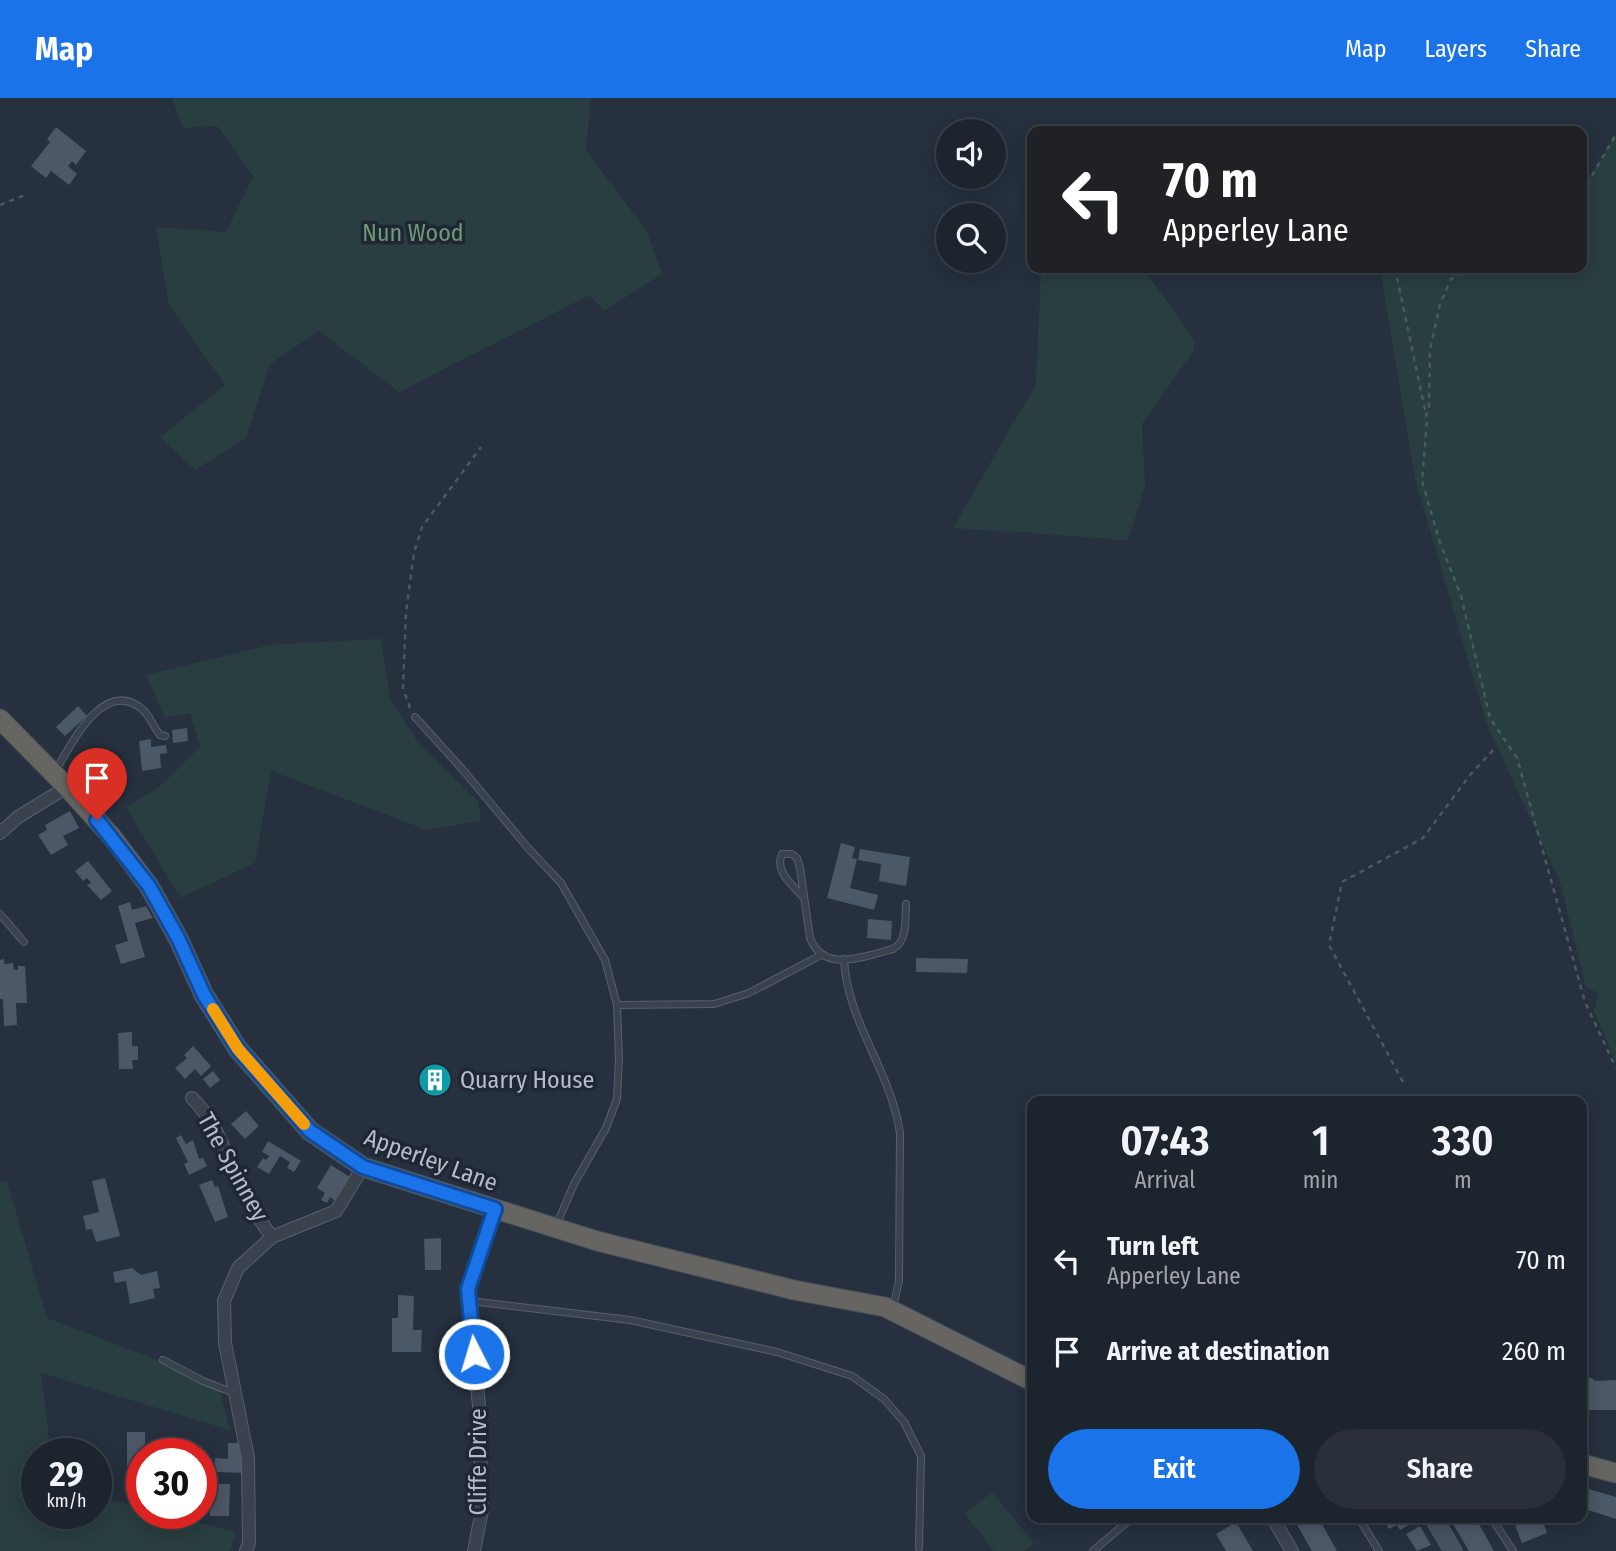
<!DOCTYPE html>
<style>
body{margin:0;font-family:"Fira Sans Condensed",sans-serif;background:#29303a;color:#f1f3f6;height:100vh;display:flex;flex-direction:column;font-size:26px;white-space:nowrap}
*{box-sizing:border-box;margin:0}
p{font-size:23px;color:#a0a4aa}
.icon{flex:none;width:38px;height:38px;fill:none;stroke:currentColor;stroke-width:2;stroke-linecap:round;stroke-linejoin:round}
.map{position:relative;flex:1;overflow:hidden}
.details{position:absolute;left:1027px;top:998px;width:560px;height:427px;display:flex;flex-direction:column;background:#1c242e;border-radius:14px;box-shadow:0 4px 18px #0003,0 0 0 2px #3a414a}
.details>*{flex:none}
.hud{position:absolute;left:1027px;top:28px;width:560px;height:147px;border-radius:14px;box-shadow:0 4px 18px #0003,0 0 0 2px #3a414a;background:#202124;color:#fff;overflow:hidden}
.fabs{position:absolute;left:936px;top:21px;display:grid;gap:14px}
.fabs a{display:grid;place-items:center;width:70px;height:70px;border-radius:50%;background:#1c242e;box-shadow:0 4px 18px #0003,0 0 0 2px #3a414a;font-size:35px}
.speed{position:absolute;left:21px;top:1340px;display:flex;gap:14px;font-size:35px;font-weight:700;text-align:center}
.speed>*{display:grid;place-content:center;width:91px;height:91px;border-radius:50%;background:#1c242e;box-shadow:0 4px 18px #0003,0 0 0 2px #3a414a;line-height:1}
.speed small{font-size:18px;font-weight:400}
.speed .limit{border:10px solid #d22;background:#fff;color:#111}
.pin{position:absolute;display:grid;place-items:center;width:60px;height:60px;color:#fff;margin:-72px -30px;border-radius:50% 50% 50% 0;rotate:-45deg;box-shadow:0 0 7px #0007}
.pin .icon{rotate:45deg}
.me{position:absolute;width:77px;margin:-38px;rotate:355deg;stroke-linejoin:round;filter:drop-shadow(0 0 5px #0008)}
.turn{display:flex;align-items:center;gap:24px;height:147px;padding:0 21px;font-size:32px}
.turn .icon{width:91px;height:91px;stroke-width:2.5}
.turn b{display:block;font-size:49px;line-height:60px}
.eta{display:flex;justify-content:space-evenly;align-items:center;height:119px;text-align:center}
.eta b{font-size:42px;font-weight:600;line-height:49px}
.button{display:flex;gap:14px;margin-top:auto;padding:14px 21px}
.button a{flex:1;height:80px;border-radius:42px;background:#1a73e8;color:#fff;font-size:28px;font-weight:600;line-height:80px;text-align:center}
.button a+a{background:#29303a;color:#f1f3f6}
ul{padding:0;list-style:none}
li{display:flex;align-items:center;gap:21px;height:91px;padding:0 21px}
li div{flex:1}
li b{display:block;font-size:26px}
li em{font-style:normal}
header{display:flex;align-items:center;gap:42px;box-sizing:border-box;height:98px;padding:0 35px;background:#1a73e8;color:#fff}
header strong{font-size:33px}
nav{display:flex;gap:38px;margin-inline-start:auto;font-size:24px}
.map>svg:first-child{display:block}
.green{fill:#293e40}
.building{fill:#4c5767}
.lines{fill:none;stroke-linecap:round;stroke-linejoin:round}
.service-casing{stroke:#57606c;stroke-width:8}
.minor-casing{stroke:#57606c;stroke-width:14}
.secondary-casing{stroke:#57606c;stroke-width:19}
.trunk-casing{stroke:#444d59;stroke-width:21}
.path{stroke:#485b5e;stroke-width:2.5;stroke-dasharray:5 5;stroke-linecap:butt}
.service{stroke:#3a424e;stroke-width:6}
.minor{stroke:#3a424e;stroke-width:12}
.secondary{stroke:#485161;stroke-width:18}
.trunk{stroke:#666562;stroke-width:19}
.route-casing{stroke:#114b97;stroke-width:18}
.route{stroke:#1a73e8;stroke-width:12}
.slow{stroke:#f59e0b;stroke-width:12}
.labels{text-anchor:middle;stroke-width:7;stroke-linejoin:round;paint-order:stroke}
.park-label{font-size:24px;fill:#6e9978;stroke:#1e2733}
.poi-label{font-size:24px;fill:#b6bdc9;stroke:#1e2733;text-anchor:start}
.street-label{font-size:24px;fill:#b6bdc9;stroke:#1e2733}
</style>
<header>
<strong>Map</strong>
<nav><a>Map</a><a>Layers</a><a>Share</a></nav>
</header>
<div class="map">
<svg width="1616" height="1453" viewBox="0 0 1616 1453">
<rect width="100%" height="100%" fill="#26303e"/>
<!-- green -->
<path class="green" d="M172,0H591L586,52L647,133L662,176L604,213L590,197L399,294L319,233L270,266L246,340L195,372L160,339L225,287L169,207L156,129L226,134L253,78L217,28L183,30Z
M1616,37V965L1594,913L1598,895L1586,889L1560,784L1487,627L1415,381L1380,170H1582V90Z
M1041,170H1143L1195,243L1193,254L1142,326L1145,389L1128,442L953,430L1036,286Z
M381,541L390,600L419,646L478,703L481,723L427,732L271,673L255,765L180,800L126,709L158,690L200,649L190,615L165,620L146,577L273,546Z
M7,1083L47,1220L218,1285L230,1332L41,1275L51,1356H37V1416H96V1398L142,1410V1416H166L236,1434L230,1453H0V1085Z
M992,1394L1034,1445L1024,1453H994L965,1416Z"/>
<!-- building -->
<path class="building" d="M56,29L86,53L76,67L72,63L68,68L77,76L69,87L51,73L46,80L31,68L50,44L47,41Z
M78,608L87,618L65,638L56,629Z
M187,630L188,643L173,645L172,632Z
M151,641V649L166,647L167,655L160,656L161,670L142,673L139,643Z
M70,713L79,730L63,738L68,747L51,757L38,737L47,732L45,727Z
M841,745L855,749L852,760L857,761L850,790L878,797L874,812L827,800Z
M860,751L910,759L906,788L879,783L881,766L858,762Z
M88,763L112,793L101,802L87,787L91,785L87,780L83,783L75,773Z
M130,804L132,812L146,808L153,820L135,825L145,859L121,866L115,847L128,843L118,808Z
M868,821L892,823L891,842L867,840Z
M916,860L968,861L967,875L916,874Z
M4,861V866L13,865L14,872H18V868H25L27,905H16L17,927L4,928L3,901H0V862Z
M132,934V948H138V962H132L133,971H119L118,935Z
M193,948L211,968L201,978L195,971L185,981L175,970L187,960L184,957Z
M213,973L220,982L210,990L203,981Z
M425,974L445,975V989H440V997H425Z
M246,1013L259,1028L245,1041L231,1026Z
M181,1037L186,1046L193,1042L199,1061L203,1060L207,1068L189,1077L184,1066L188,1064L176,1040Z
M268,1043L301,1063L294,1074L287,1070L290,1064L280,1058L269,1076L257,1069L263,1060L266,1062L269,1058L262,1054Z
M331,1067L353,1081L336,1103L330,1099L327,1105L321,1102L325,1095L317,1090Z
M105,1080L120,1138L96,1144L92,1131L86,1132L83,1118L99,1114L92,1083Z
M212,1082L215,1089L218,1088L228,1119L215,1124L199,1087Z
M441,1140V1172H425L424,1141Z
M132,1170L141,1177L157,1173L160,1190L153,1191L155,1200L130,1206L126,1183L115,1185L113,1174Z
M398,1197L414,1198L413,1232H422L421,1254H392V1220H398Z
M1587,1280H1592L1595,1283L1616,1282V1312H1582V1283Z
M127,1334H145V1351L162,1352V1356H142V1372L127,1371Z
M228,1345H241V1362H245V1375L215,1374V1360L228,1361Z
M210,1386H230L229,1418H210Z
M1582,1389L1616,1399V1421L1582,1410Z
M1295,1419H1318L1337,1453H1312L1293,1420Z
M1382,1419H1408L1412,1425L1400,1432L1397,1427L1389,1431Z
M1449,1419H1475L1494,1453H1469Z
M1529,1419H1541L1547,1435L1522,1445L1515,1427L1530,1421Z
M1236,1424L1253,1453H1226L1216,1436Z
M1420,1428L1431,1447L1417,1453L1406,1436Z"/>
<g class="lines">
<defs>
<path id="service" d="M415,619L463,672L528,750L561,785L605,862L617,907L619,960L617,1001L606,1030L574,1086L556,1128
M55,674C70,648 102,580 141,610C150,617 153,629 160,637L165,638
M804,800C793,787 774,774 782,756H792L797,760L800,770L810,840C824,876 864,858 893,851C908,843 905,821 906,806
M0,816L24,844
M844,861C847,924 891,973 900,1035L899,1183L893,1210
M617,907L714,906L749,895L821,857
M470,1203L630,1222L777,1254L852,1278L884,1301L904,1324L921,1358L919,1450
M163,1262L203,1283L234,1295
M1358,1419L1379,1453
M1491,1419L1513,1453
M1093,1453L1127,1424L1129,1419"/>
<path id="minor" d="M0,735L18,719L67,689
M192,1000C221,1029 224,1058 242,1092C251,1109 261,1124 272,1139
M1272,1419L1292,1453
M246,1453L249,1445L248,1360L225,1245L224,1203L238,1170L272,1139L336,1113L363,1069
M474,1453L482,1412L479,1308L468,1191L495,1111"/>
<path id="secondary" d="M1433,1419L1453,1453"/>
<path id="trunk" d="M0,621L67,689L112,739L149,788L179,842L204,897L238,951L310,1033L363,1069L597,1143L794,1192L885,1209L1032,1283
M1582,1366L1616,1375"/>
</defs>
<!-- service casing -->
<use href="#service" class="service-casing"/>
<!-- minor casing -->
<use href="#minor" class="minor-casing"/>
<!-- secondary casing -->
<use href="#secondary" class="secondary-casing"/>
<!-- trunk casing -->
<use href="#trunk" class="trunk-casing"/>
<!-- path -->
<path class="path" d="M1582,95L1616,36
M0,107L28,96
M1395,170L1426,317
M1471,170L1451,181L1440,206L1430,252L1429,312L1426,317L1427,323L1422,383L1440,445L1461,498L1490,620L1517,660L1585,904L1616,970
M410,610L403,590L406,514L414,455L422,429L481,349
M1403,984L1329,847L1342,784L1423,740L1470,677L1495,650"/>
<!-- service -->
<use href="#service" class="service"/>
<!-- minor -->
<use href="#minor" class="minor"/>
<!-- secondary -->
<use href="#secondary" class="secondary"/>
<!-- trunk -->
<use href="#trunk" class="trunk"/>
</g>
<g class="lines">
<defs>
<path id="route" d="M97,722L149,788L179,842L204,897L238,951L310,1033L363,1069L495,1111L468,1191L474,1256"/>
</defs>
<!-- route casing -->
<use href="#route" class="route-casing"/>
<!-- route -->
<use href="#route" class="route"/>
<!-- slow -->
<path class="slow" d="M213,911L238,951L304,1026"/>
</g>
<!-- icons -->
<defs>
<symbol id="building-disc" viewBox="-11 -11 22 22"><circle r="9.5" fill="#0f9aa8" stroke="#1e2733"/><path d="M-4-6H4V6H1V3H-1V6H-4ZM-2.5-4.3h1.7v1.8h-1.7ZM.8-4.3h1.7v1.8H.8ZM-2.5-1h1.7V.8h-1.7ZM.8-1h1.7V.8H.8Z" fill="#fff"/></symbol>
</defs>
<g fill-rule="evenodd">
<use href="#building-disc" x="416" y="963" width="38" height="38"/>
</g>
<g class="labels">
<!-- park labels -->
<g class="park-label">
<text x="413" y="143">Nun Wood</text>
</g>
<!-- poi labels -->
<g class="poi-label">
<text x="460" y="990">Quarry House</text>
</g>
<!-- street labels -->
<g class="street-label">
<text transform="translate(431 1062) rotate(20)" y="8">Apperley Lane</text>
<text transform="translate(233 1069) rotate(61)" y="8">The Spinney</text>
<text transform="translate(478 1364) rotate(-90)" y="8">Cliffe Drive</text>
</g>
</g>
</svg>
<div class="fabs">
<a><svg class="icon" aria-label="sound" viewBox="0 0 24 24"><path d="M4 9h4l5-4v14l-5-4H4zM17 9q2 3 0 6"/></svg></a>
<a><svg class="icon" aria-label="search" viewBox="0 0 24 24"><circle cx="10" cy="10" r="6"/><path d="M15 15l6 6"/></svg></a>
</div>
<div class="speed"><div>29<small>km/h</small></div><div class="limit">30</div></div>
<div class="pin" style="left:97px;top:722px;background:#d93025"><svg class="icon" aria-label="arrive" viewBox="0 0 24 24"><path d="M6 21V4h12l-3 4 3 4H6"/></svg></div>
<svg class="me" style="left:474px;top:1256px" viewBox="-20 -20 40 40"><circle r="17" fill="#1a73e8" stroke="#fff" stroke-width="3"/><path d="M0-11L8 9 0 5-8 9z" fill="#fff"/></svg>
<div class="hud">
<div class="turn"><svg class="icon" aria-label="left" viewBox="0 0 24 24"><path d="M17 20v-9H6M10 6l-5 5 5 5"/></svg><div><b>70 m</b>Apperley Lane</div></div>
</div>
<section class="details">
<div class="eta">
<div><b>07:43</b><p>Arrival</p></div>
<div><b>1</b><p>min</p></div>
<div><b>330</b><p>m</p></div>
</div>
<ul>
<li><svg class="icon" aria-label="left" viewBox="0 0 24 24"><path d="M17 20v-9H6M10 6l-5 5 5 5"/></svg><div><b>Turn left</b><p>Apperley Lane</p></div><em>70 m</em></li>
<li><svg class="icon" aria-label="arrive" viewBox="0 0 24 24"><path d="M6 21V4h12l-3 4 3 4H6"/></svg><div><b>Arrive at destination</b></div><em>260 m</em></li>
</ul>
<div class="button"><a>Exit</a><a>Share</a></div>
</section>
</div>
